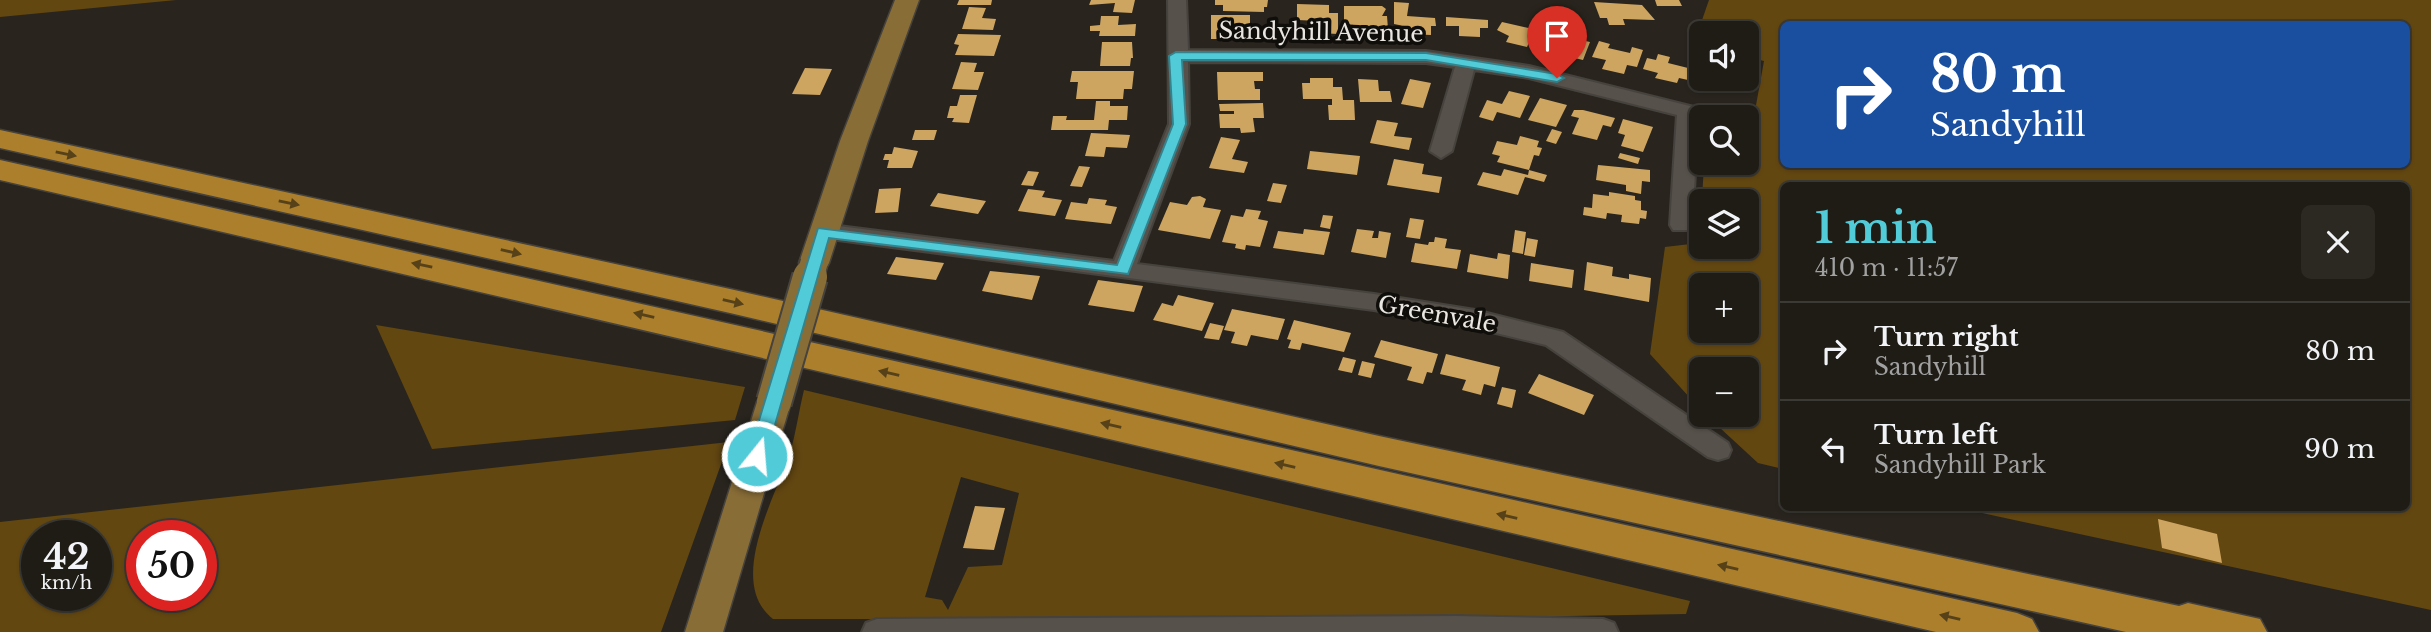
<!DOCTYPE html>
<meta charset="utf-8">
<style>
body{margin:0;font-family:"Libre Baskerville",serif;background:#2c2923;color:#f1f3f6;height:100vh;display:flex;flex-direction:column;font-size:26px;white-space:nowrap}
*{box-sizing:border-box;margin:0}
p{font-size:23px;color:#a1a1a1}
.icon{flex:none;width:38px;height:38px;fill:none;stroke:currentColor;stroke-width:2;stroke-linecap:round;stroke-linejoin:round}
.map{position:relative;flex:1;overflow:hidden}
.panel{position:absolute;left:1780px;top:182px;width:630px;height:329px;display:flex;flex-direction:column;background:#1f1c16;border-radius:10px;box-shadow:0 2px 5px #0004,0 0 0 2px #3c3a35}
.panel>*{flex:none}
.guide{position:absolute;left:1780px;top:21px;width:630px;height:147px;border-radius:10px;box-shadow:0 2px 5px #0004,0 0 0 2px #3c3a35;background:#1a4fa0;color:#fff;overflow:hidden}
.fabs{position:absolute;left:1689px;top:21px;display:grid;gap:14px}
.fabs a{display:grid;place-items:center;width:70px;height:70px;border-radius:10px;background:#1f1c16;box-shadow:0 2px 5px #0004,0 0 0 2px #3c3a35;font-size:35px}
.speed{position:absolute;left:21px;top:520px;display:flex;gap:14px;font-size:35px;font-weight:700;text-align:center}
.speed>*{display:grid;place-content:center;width:91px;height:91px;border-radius:50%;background:#1f1c16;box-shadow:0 2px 5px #0004,0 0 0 2px #3c3a35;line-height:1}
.speed small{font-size:18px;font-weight:400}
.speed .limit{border:10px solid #d22;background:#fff;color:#111}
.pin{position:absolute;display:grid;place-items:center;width:60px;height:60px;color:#fff;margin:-72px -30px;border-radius:50% 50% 50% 0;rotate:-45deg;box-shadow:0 0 7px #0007}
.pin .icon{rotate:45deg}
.me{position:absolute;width:77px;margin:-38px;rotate:17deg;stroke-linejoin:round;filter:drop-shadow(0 0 5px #0008)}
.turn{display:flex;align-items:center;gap:24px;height:147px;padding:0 35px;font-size:32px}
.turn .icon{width:91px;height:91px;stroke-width:2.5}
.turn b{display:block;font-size:49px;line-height:60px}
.round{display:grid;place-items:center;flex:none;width:74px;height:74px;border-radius:10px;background:#2c2923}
.overview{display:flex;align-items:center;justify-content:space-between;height:119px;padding:0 35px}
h1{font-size:42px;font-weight:800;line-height:52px;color:#52cbd9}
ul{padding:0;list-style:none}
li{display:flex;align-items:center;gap:21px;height:98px;padding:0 35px;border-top:2px solid #3c3a35}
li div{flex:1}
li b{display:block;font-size:26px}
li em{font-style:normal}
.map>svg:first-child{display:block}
.green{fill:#634711;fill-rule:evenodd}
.building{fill:#cea560}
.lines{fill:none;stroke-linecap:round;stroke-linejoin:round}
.minor-casing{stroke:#46423d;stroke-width:4}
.major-casing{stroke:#46423d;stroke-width:3}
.highway-casing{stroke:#46423d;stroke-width:3}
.minor{fill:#56514a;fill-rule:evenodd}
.major{fill:#896d37;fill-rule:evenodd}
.highway{fill:#ab7f2b;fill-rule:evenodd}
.major-bridge-far1-casing{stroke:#46423d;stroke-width:30;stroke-linecap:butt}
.major-bridge-casing{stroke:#46423d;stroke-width:38;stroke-linecap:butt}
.major-bridge-far1{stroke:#896d37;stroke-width:27}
.major-bridge{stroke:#896d37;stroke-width:34}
.oneway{fill:#564119}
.route{fill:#52cbd9;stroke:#35848d;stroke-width:2}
.labels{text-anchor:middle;stroke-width:7;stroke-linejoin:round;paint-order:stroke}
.street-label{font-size:23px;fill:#eae7e3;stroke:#100e0b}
</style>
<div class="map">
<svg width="2431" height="632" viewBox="0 0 2431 632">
<rect width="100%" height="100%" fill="#29251e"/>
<!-- green -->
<path class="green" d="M0,0H176L0,17Z
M1709,0H2431V610L1959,508H2406V186H1783V469L1758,463L1706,415H1746V369H1701V410L1650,354L1665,247L1699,243L1701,215V247H1746V201H1702L1704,163H1746L1747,133H1751L1764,61L1747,57L1746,33H1701V48L1693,46ZM1783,24H2406V164H1783ZM1701,285H1746V331H1701Z
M376,325L745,387L735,420L432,449Z
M804,390L1690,601L1686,614L1388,619H773C726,582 775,498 790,453C796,433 799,410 804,390ZM961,477L1019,493L1002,565L968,567L948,610L942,600L925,597Z
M729,442L661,632H0V522ZM37,536H96V595H37ZM142,536H201V595H142Z"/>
<!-- building -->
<path class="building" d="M959,0H992L991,5H957Z
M1091,0H1135L1132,13L1113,12L1115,3L1089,5Z
M1215,0H1268L1267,7H1264V12L1223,11V5H1215Z
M1655,0H1679L1682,6H1657Z
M1394,2L1409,3L1407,16L1435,18L1436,26H1431V35L1409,34V27L1394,24Z
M1594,2L1642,5L1655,20L1623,19L1625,25H1609L1607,18H1600Z
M1297,4L1329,5V13H1338V34L1319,33L1320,21L1297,20Z
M1344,6H1382L1386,9L1382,16H1387L1388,29H1380V34L1358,33V26L1344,23Z
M969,7L986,8L982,18L996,19L993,30L962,29Z
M1211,15H1250V29H1258V35H1251V39H1211Z
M1101,16H1119L1118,25L1136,24L1135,36H1099L1100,31H1090V26L1100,25Z
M1446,17L1488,20V28H1480V37L1459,36V26H1446Z
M1502,22L1542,31L1538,39L1531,38L1527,47L1506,42L1509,36L1497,30Z
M1559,31L1567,32V37L1590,42L1583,60L1554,53L1557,47L1545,42L1549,33L1557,35Z
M958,34L1001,35L994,56L955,55L959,45L954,44Z
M1599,41L1610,44L1608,48L1630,53L1632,47L1643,50L1637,67L1627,65L1624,74L1602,69L1606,60L1592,57Z
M1102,42H1132L1133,58H1131L1130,66H1100Z
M1658,54L1670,57L1668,63L1692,69L1688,80L1679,78L1677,83L1655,78L1658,73L1643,69L1647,58L1656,60Z
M961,62L977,63L974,72H984L978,90L952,89Z
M805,68L832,69L820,95L792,94Z
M1072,71H1134L1132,89H1124L1123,99H1076L1078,82H1070Z
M1217,72H1263V81H1254L1255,89H1260V100H1218Z
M1310,78H1333V87H1342L1343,100H1354L1355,120H1329L1328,105H1332V99H1303L1302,83H1310Z
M1358,79L1378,80L1379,91H1390L1392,102H1360Z
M1410,79L1431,83L1423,108L1401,104Z
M1701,79H1720L1716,93L1697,88Z
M1509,91L1530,96L1520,118L1497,112L1493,121L1479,117L1487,100L1502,104Z
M960,95H977L969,123L952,122L954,118H947L950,106H957Z
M1540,98L1567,105L1556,127L1528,120Z
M1096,101H1110V106H1128L1127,120H1109L1108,130H1051L1053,116H1067L1066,120H1094Z
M1263,103L1264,118H1253L1255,132L1241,133L1240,128H1220L1219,114H1234V111H1220L1219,104Z
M1574,110H1583L1615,118L1611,127L1603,125L1597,140L1572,134L1579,118L1571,116Z
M1623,119L1653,127L1643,152L1621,146L1625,135L1618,133Z
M1377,120L1398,123L1394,136L1412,138L1409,150L1370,143Z
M1552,129L1562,132L1556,144L1546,141Z
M915,130H937L934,140H912Z
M1091,133L1130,135L1127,148L1106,147L1104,157L1085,156Z
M1520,136L1539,141L1537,147L1542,148L1539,156L1534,155L1529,170L1497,162L1500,156L1492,154L1497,141L1517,145Z
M1221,137L1240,140L1232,159L1248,162L1244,173L1209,168Z
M894,147L918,151L912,168H887L889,160H883L885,154H892Z
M1310,151L1360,156L1357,175L1307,169Z
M1620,153L1640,158L1638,164L1618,158Z
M1394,159L1424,164L1422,174L1442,177L1439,193L1387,185Z
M1598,165L1650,170V182L1642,181L1641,194L1626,191V185L1596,180Z
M1079,166L1090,167L1082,187L1070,186Z
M1504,169L1528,175L1529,170L1547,175L1544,182L1525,177L1518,195L1477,185L1483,172L1501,176Z
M1028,171L1039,172L1033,186L1021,185Z
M1273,183L1287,185L1281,203L1267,201Z
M901,188L898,212L875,213L879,189Z
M1028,189L1045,191L1042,197L1062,200L1055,216L1018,211Z
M1609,192L1635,196V200L1641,201V210L1647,211L1646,219L1640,218L1639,224L1621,222L1622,215L1607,213L1606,219L1583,215L1584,207L1592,208L1593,194L1609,196Z
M938,193L986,201L978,214L930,206Z
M1200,196L1206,199L1203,207L1221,210L1210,239L1158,230L1170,202L1187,205L1192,197Z
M1089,198L1107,200L1105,205L1117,207L1111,224L1065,219L1071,202L1087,204Z
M1246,209L1261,211L1258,219L1268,221L1260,247L1246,245L1245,250L1235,248L1236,244L1222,242L1231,215L1243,217Z
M1323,215L1333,216L1330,229L1320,227Z
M1410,218L1424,220L1420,239L1406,237Z
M1304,229L1330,232L1324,255L1273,248L1278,231L1303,234Z
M1357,229L1374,231L1372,238H1378L1379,231L1391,233L1386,258L1351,252Z
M1515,230L1526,232L1523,254L1512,252Z
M1435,237L1447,239L1445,248L1461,250L1457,269L1411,262L1415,243L1428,245L1429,242H1434Z
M1527,238L1538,240L1535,257L1524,255Z
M1498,253L1510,255L1508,279L1467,272L1470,254L1497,259Z
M896,257L944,263L936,280L887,274Z
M1587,262L1613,267L1612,276L1629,279V274L1651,278L1649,302L1584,290Z
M1531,263L1574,270L1572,288L1529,281Z
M990,271L1040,276L1032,300L982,291Z
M1098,280L1143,286L1134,312L1088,305Z
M1178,295L1214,303L1202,331L1153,320L1162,303L1173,306Z
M1232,309L1285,319L1278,340L1251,335L1247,346L1231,343L1235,332L1224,330Z
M1294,320L1351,333L1344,352L1302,343L1300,350L1288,348L1291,340L1287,339Z
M1210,323L1224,326L1219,340L1204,338Z
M1381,340L1438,354L1432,373L1427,372L1423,384L1407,380L1412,367L1374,357Z
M1446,354L1500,367L1495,387L1484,384L1481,395L1462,390L1466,380L1440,374Z
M1343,357L1356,360L1352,373L1338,370Z
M1362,361L1375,364L1371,378L1358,375Z
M1539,374L1594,395L1584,415L1528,393Z
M1502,387L1516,390L1512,408L1497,404Z
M975,506L1005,508L994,550L963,548Z
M2158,519L2217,534L2222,563L2162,548Z"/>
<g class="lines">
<defs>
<path id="minor" d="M1168,0H1186L1188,50L1426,51L1529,66L1718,113L1721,117L1698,120L1692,225L1689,230H1673L1670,225L1677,115L1529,78L1474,70L1452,151L1441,158L1430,151L1455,67L1426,63L1188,62L1189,124L1137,264L1374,294L1475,310L1563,332L1728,443L1731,450L1728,457L1718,460L1708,457L1546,345L1475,328L1374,310L815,237L812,232L815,227L823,224L1114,261L1169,124Z
M1456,616L1603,619L1614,623L1618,632H862L866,623L877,619Z"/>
<path id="major" d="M895,0H919L868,141L829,263L825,270L814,273L803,270L799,263L840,141Z
M774,389L786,393L791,402L723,632H685L757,402L762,393Z"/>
<path id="highway" d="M0,130L730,289L1379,436L2179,606L2188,603L2260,619L2267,632H2126L1379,466L730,313L0,148Z
M0,160L2017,613L2032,619L2039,632H1936L0,180Z"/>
</defs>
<!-- minor casing -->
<use href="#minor" class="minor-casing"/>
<!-- major casing -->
<use href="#major" class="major-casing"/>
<!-- highway casing -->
<use href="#highway" class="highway-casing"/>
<!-- minor -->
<use href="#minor" class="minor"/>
<!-- major -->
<use href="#major" class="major"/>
<!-- highway -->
<use href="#highway" class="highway"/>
<defs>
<path id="major-bridge-far1" d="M809,279L814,263"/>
<path id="major-bridge" d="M774,402L810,277"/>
</defs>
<!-- major-bridge-far1 casing -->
<use href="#major-bridge-far1" class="major-bridge-far1-casing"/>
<!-- major-bridge casing -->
<use href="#major-bridge" class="major-bridge-casing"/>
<!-- major-bridge-far1 -->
<use href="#major-bridge-far1" class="major-bridge-far1"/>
<!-- major-bridge -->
<use href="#major-bridge" class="major-bridge"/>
</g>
<!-- one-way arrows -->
<defs><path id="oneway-solid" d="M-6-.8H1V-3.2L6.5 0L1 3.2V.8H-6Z" transform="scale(1.75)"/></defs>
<g class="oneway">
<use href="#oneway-solid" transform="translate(66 154) rotate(12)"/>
<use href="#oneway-solid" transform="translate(289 203) rotate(12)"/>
<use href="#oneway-solid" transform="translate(511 252) rotate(13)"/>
<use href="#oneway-solid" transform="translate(422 265) rotate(-168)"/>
<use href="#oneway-solid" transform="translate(733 302) rotate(13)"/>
<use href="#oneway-solid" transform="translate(644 315) rotate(-167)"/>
<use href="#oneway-solid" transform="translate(889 373) rotate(-167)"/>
<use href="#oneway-solid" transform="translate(1111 425) rotate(-167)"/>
<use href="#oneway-solid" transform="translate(1285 465) rotate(-167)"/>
<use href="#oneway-solid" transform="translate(1507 516) rotate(-167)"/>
<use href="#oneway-solid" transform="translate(1728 567) rotate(-167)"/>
<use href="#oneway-solid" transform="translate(1950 617) rotate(-167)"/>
</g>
<!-- route -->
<path class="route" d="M1176,52L1426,53L1557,74L1564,78L1557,82L1426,60H1182L1186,124L1128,274L829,238L766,456L763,461H751L748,456L818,228L1117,265L1173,124L1169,56Z"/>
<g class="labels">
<!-- street labels -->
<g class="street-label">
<text transform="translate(1321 32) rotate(1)" y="8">Sandyhill Avenue</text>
<text transform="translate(1437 314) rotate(10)" y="8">Greenvale</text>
</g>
</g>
</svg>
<div class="fabs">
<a><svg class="icon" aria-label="sound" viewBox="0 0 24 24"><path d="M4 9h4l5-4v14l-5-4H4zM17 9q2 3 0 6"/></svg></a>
<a><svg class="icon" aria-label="search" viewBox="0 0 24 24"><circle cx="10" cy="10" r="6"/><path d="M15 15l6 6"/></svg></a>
<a><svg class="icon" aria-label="layers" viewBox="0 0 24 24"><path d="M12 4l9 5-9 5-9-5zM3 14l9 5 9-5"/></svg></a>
<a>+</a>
<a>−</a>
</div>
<div class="speed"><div>42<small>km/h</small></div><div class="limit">50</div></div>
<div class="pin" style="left:1557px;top:78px;background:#d93025"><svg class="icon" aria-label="arrive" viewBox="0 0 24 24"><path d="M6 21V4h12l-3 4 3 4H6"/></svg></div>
<svg class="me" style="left:757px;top:456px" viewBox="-20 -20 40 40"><circle r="17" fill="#52cbd9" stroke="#fff" stroke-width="3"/><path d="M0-11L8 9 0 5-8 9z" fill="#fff"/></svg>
<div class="guide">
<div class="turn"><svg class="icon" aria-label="right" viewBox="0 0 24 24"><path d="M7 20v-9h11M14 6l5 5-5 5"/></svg><div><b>80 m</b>Sandyhill</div></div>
</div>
<section class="panel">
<div class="overview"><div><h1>1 min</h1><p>410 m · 11:57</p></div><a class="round"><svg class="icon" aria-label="close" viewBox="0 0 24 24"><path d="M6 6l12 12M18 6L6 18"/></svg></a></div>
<ul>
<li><svg class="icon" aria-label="right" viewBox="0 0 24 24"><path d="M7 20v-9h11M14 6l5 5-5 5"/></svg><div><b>Turn right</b><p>Sandyhill</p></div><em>80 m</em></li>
<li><svg class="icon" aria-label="left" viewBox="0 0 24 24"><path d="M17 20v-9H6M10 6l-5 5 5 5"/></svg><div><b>Turn left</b><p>Sandyhill Park</p></div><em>90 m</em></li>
</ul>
</section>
</div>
